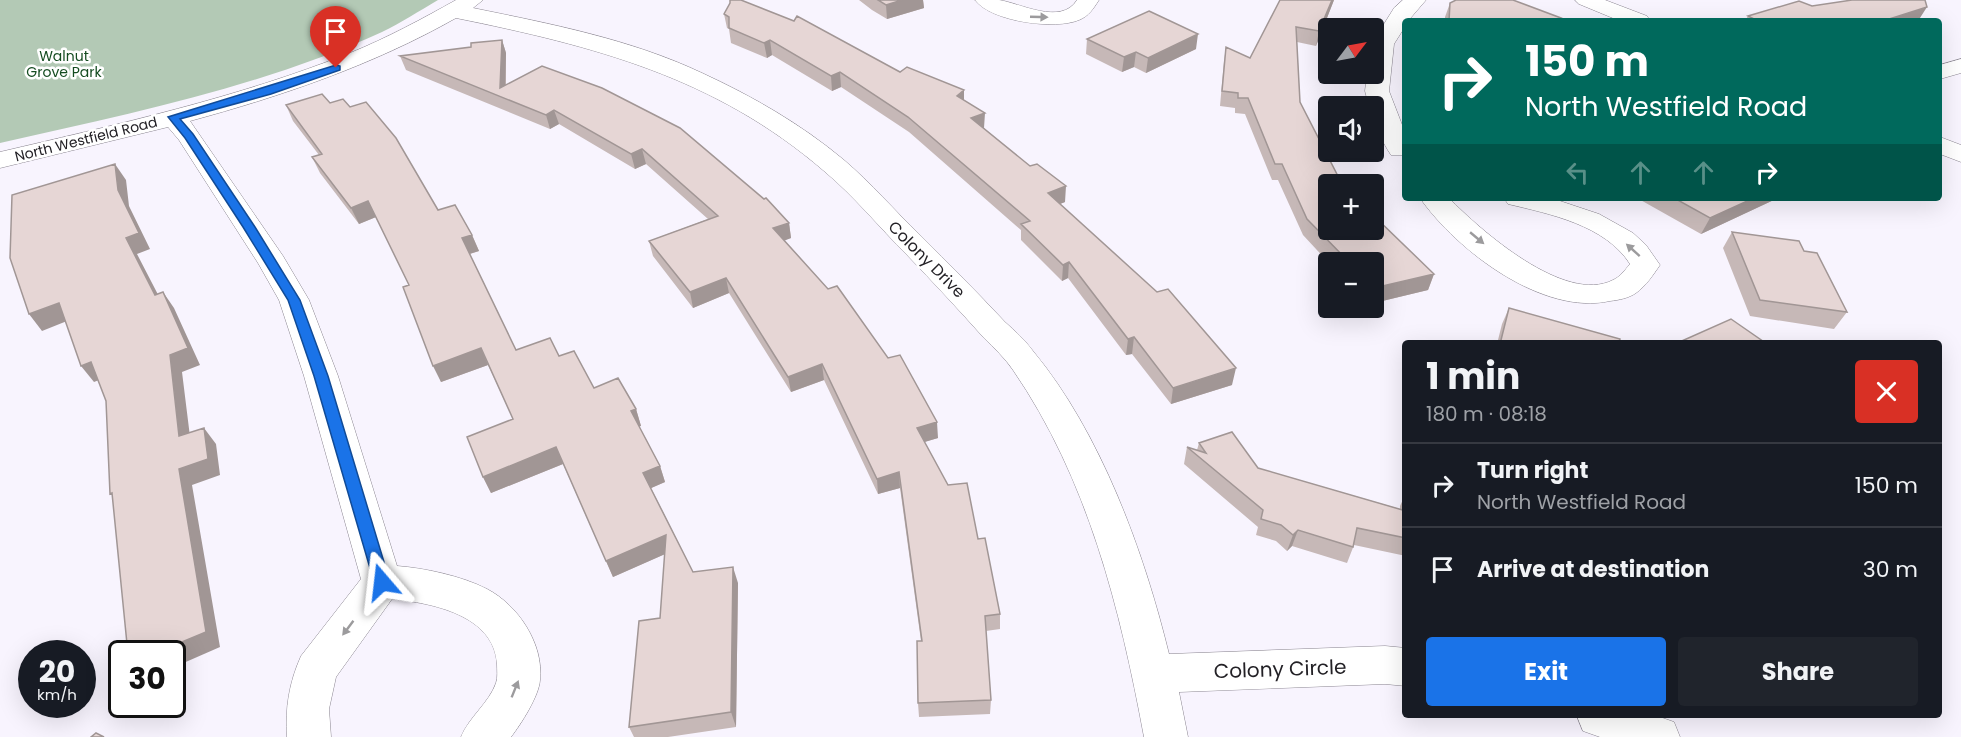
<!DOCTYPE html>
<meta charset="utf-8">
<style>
body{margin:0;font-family:Poppins,sans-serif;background:#20242c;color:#f1f3f6;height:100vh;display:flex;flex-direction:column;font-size:22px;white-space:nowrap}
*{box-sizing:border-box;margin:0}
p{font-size:20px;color:#9ea1a6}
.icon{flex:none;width:33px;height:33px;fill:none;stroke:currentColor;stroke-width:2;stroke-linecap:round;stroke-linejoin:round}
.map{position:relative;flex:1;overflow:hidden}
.sheet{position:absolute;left:1402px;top:340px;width:540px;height:378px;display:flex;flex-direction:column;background:#171b24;border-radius:6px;box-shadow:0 6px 24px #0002}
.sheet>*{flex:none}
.hud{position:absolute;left:1402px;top:18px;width:540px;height:183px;border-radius:6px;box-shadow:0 6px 24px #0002;background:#00695c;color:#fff;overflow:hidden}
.needle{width:39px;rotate:58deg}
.buttons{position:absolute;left:1318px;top:18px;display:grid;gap:12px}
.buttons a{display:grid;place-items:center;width:66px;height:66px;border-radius:6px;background:#171b24;box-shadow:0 6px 24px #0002;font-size:30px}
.speed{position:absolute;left:18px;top:640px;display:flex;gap:12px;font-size:30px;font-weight:700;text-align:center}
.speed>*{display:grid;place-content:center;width:78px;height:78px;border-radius:50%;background:#171b24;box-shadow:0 6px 24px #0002;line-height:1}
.speed small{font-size:15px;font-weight:400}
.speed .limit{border:3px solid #111;border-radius:9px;background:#fff;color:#111}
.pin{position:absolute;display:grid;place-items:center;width:51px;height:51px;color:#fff;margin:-62px -26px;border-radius:50% 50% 50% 0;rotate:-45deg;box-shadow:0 0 6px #0007}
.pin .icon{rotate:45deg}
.me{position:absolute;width:66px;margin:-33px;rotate:343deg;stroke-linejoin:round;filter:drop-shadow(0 0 4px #0008)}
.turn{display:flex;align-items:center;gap:21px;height:126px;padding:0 24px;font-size:27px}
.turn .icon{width:78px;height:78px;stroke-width:2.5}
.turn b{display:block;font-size:42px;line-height:51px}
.lanes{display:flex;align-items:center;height:57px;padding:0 24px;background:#0003;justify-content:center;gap:30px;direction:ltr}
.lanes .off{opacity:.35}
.round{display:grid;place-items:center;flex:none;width:63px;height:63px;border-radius:6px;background:#20242c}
.headline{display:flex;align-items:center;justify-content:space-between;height:102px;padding:0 24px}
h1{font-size:36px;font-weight:700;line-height:45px}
.primary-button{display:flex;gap:12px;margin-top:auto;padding:12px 24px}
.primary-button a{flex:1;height:69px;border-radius:6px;background:#1a73e8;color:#fff;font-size:24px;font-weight:700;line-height:69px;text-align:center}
.primary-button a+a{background:#20242c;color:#f1f3f6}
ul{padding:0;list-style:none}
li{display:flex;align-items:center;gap:18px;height:84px;padding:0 24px;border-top:2px solid #363941}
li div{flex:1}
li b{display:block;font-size:22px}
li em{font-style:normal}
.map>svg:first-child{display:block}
.green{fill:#b3c9b5}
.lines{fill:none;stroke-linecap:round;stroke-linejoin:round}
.minor-casing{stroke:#8a8590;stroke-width:1}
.minor{fill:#fff;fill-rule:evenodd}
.wall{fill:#c6b8b7}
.shaded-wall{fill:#a19695}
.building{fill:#e6d6d5;stroke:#a19695;stroke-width:1.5}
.oneway{fill:#9c9b9d}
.route{fill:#1a73e8;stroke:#114b97;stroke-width:1.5}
.labels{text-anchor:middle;stroke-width:5;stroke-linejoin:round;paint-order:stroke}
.far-park-label{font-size:14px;fill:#154c21;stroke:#fff}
.far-street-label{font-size:14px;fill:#232126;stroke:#fff}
.street-label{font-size:16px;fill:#232126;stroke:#fff}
.near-street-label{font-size:20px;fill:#232126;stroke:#fff}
</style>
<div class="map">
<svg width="1961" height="737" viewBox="0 0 1961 737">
<rect width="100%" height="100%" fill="#f8f4fe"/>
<!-- green -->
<path class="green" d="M0,0H438C419,11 401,23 382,32C261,87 129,114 0,143Z"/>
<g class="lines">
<defs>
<path id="minor" d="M456,0H483L473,8C551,24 630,39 702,73C752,96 801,124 844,160C871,183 894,210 920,235C949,264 977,292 1005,322C1015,331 1025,340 1033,351C1101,433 1144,552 1169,654L1385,646L1406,648V686L1385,684L1179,692L1188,737H1144C1120,608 1088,479 1013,370C1005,358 994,348 984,338C959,310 933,282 907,255C879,227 854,196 824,171C715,77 594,46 456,18C373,65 282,96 190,121L283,256L309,300L338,376L397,566C424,568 462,576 487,589C518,605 544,644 540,680C539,696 521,724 511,737H461C469,717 489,703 496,683C498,677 497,670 497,664C494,615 432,603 392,599L336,677L329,709L331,737H287C285,708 289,683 301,656L361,579L304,376L279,300L258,263L179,140L168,127L0,168V152C119,124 237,98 350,53C387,38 422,19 456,0Z
M975,0C983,0 991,0 999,0C1020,3 1061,26 1077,0H1099C1093,9 1089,16 1079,20C1056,30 991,22 975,0Z
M1403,0H1426L1408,21H1406V25L1394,44L1389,91L1406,135V155H1391C1381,140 1374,124 1374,106H1369L1365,91L1367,74H1374V40L1394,8Z
M1575,0H1605L1647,16L1650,21H1620L1579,4Z
M1961,59V73L1940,79V65Z
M1940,137L1961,145V162L1940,154Z
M1420,198H1449C1480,230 1565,305 1613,280C1620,277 1625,270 1630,264C1605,225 1550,214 1508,204L1504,198H1551L1599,214L1633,233L1646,245L1660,265C1653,275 1646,286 1636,293C1629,298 1619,300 1610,301C1543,316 1457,251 1420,198Z
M1577,716H1657L1674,722L1680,737H1600L1583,731Z"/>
</defs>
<!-- minor casing -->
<use href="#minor" class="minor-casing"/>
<!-- minor -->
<use href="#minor" class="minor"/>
</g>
<!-- wall -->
<path class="wall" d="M859,0H923L924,8L887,19L872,10Z
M1280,0H1334L1316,46L1297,42L1300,102L1329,230L1434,274L1428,290L1374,303V262L1329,263L1303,235L1278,180H1272L1245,114L1235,113V108L1220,106L1224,61L1226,47L1250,58Z
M1450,3L1560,21H1445V17Z
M1812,6L1918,21H1745L1748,16Z
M724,14L900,72L964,100L984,128L1065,202L1060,204L1232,385L1171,404L1132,354L1126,355L1068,278L1062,281L1021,240V230L909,132L841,87L832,91L772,55L767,58L731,43L729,29L727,28Z
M1087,39L1196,49L1146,73L1134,67L1122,72L1086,54Z
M502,40L506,53V85L542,66L789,223L791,238L784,240L938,438L924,442L978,539L1000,614V629L986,631L991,700L990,714L919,717L918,703L921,641L900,488L878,494L824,380L791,392L729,293L693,308L653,256L649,241L708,219L646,164L635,169L559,124L550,129L406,70L400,56L471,47Z
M330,103L438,210L472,235L479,251L470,254L516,350L559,356L594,388L636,409L641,426H639L660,466L665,482L651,488L693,572L738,583L736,727L668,737H634L629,727L660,618L665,554L613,577L563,464L491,493L483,477L513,419L488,365L441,382L409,285L376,217L359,224L320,173L312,157L319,155L293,121L286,105Z
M1637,198H1778L1701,234Z
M1732,232L1804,251L1847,312L1834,329L1750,316L1723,248Z
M1509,308L1619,344H1497L1502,324Z
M1199,443L1258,468L1400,509V506L1406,493V556L1354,545L1347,563L1292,546L1287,551L1276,541L1256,535L1258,527L1184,464L1187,447L1197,450Z"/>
<!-- shaded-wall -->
<path class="shaded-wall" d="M902,0H923L924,8L887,19L886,5Z
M1332,0H1334L1316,46L1319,31Z
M1927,7L1918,21H1883Z
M1198,34L1196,49L1146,73L1148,58Z
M502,40L506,53L505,98L500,88Z
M770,40L772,55L767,58L764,43Z
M1136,52L1134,67L1122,72L1124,57Z
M840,72L841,87L832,91L831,76Z
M964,90V105L957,96Z
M554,110L559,124L550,129L546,115Z
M985,113L984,128L972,134L971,118Z
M642,149L646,164L635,169L631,154Z
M115,164L126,180L129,206L150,249L137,254L167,312L155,295L126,238L118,190Z
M1066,186L1065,202L1047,209L1048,193Z
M1754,198H1778L1701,234L1710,218Z
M368,201L376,217L359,224L351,208Z
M789,223L791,238L776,244L773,228Z
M472,235L479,251L469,254L462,238Z
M1069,262L1068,278L1062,281L1063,265Z
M1434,274L1428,290L1374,303V288Z
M726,278L729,293L693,308L690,292Z
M163,292L174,308L200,365L182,372L192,453L179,436Z
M59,303L72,319L42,331L29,314Z
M1134,337L1132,354L1126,355L1128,339Z
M481,348L488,365L441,382L433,366Z
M91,362L104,378L94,382L81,366Z
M822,364L824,380L791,392L788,377Z
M1236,368L1232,385L1171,404L1173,388Z
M636,409L641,426L637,427L631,411Z
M937,422L938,438L918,444L917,428Z
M204,428L216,444L220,475L192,485L220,647L172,668V654H153L179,469Z
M556,447L563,464L491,493L483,477Z
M660,466L665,482L649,489L643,473Z
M899,472L900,488L878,494L877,479Z
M1298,530L1292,546L1287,551L1293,535Z
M666,535L672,551L613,577L606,561Z
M733,567L738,583L736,727L731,712Z"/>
<!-- building -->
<path class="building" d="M730,0H741L794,21L797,16L900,72L907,67L964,90L957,96L985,113L971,118L1030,166L1037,164L1066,186L1048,193L1157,292L1168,289L1236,368L1173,388L1134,337L1128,339L1069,262L1063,265L1021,224L1030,221L908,117L840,72L831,76L770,40L764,43L729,28V17L724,14L730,3Z
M878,0H902L886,5Z
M1280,0H1332L1319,31L1296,27L1300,102L1342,184H1329V230H1374V216L1434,274L1374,288V262H1349L1307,219L1282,164H1275L1248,98H1238V93L1222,91L1226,47L1250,58Z
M1456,0H1513L1561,18L1556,21H1449L1450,3Z
M1852,0H1925L1927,7L1883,21H1758L1748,16L1799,1L1812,6Z
M1149,11L1198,34L1148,58L1136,52L1124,57L1087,39Z
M502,40L500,88L542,66L602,88L680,128L764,199L766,198L789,223L773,228L828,289L837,286L888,358L900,355L937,422L917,428L948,485L967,483L978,539L985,538L1000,614L985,616L991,700L918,703L917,641H922L899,472L877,479L822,364L788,377L726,278L690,292L649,241L718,216L642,149L631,154L554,110L546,115L400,56L471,47V43Z
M322,94L330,103L343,99L350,107L366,102L396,138L438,210L455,205L472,235L462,238L516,350L550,338L559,356L574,351L594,388L618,378L636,409L631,411L660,466L643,473L693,572L733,567L731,712L629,727L639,621L660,618L666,535L606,561L556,447L483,477L467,437L513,419L481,348L433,366L403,287L409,285L368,201L351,208L312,157L322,154L286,105Z
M115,164L118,190L139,233L126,238L155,295L163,292L188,348L170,355L179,436L204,428L208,459L179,469L206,632L153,654H128L112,493L110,494L106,401L91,362L81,366L59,303L29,314L10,258L12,195Z
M1674,198H1754L1710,218Z
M1732,232L1799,241L1804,251L1817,253L1847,312L1760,300Z
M1509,308L1620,339L1619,344H1500Z
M1731,319L1767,344H1675Z
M1232,432L1258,468L1406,511V538L1357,528L1353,547L1298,530L1293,535L1281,525L1261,519L1263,510L1187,447L1206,453L1199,443Z
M96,733L104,737H91Z"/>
<!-- one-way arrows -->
<defs><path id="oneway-solid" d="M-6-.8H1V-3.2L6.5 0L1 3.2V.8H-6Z" transform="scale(1.5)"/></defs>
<g class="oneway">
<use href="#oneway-solid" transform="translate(1039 17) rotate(2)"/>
<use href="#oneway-solid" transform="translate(1477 238) rotate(40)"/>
<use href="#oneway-solid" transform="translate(1633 250) rotate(-138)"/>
<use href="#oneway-solid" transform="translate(348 628) rotate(127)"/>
<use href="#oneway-solid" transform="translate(515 689) rotate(-68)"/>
</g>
<!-- route -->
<path class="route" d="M336,65L340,66V70L271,94L180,119L193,134L255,227L300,300L328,376L390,582L388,587L382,589L376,587L374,582L314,376L288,300L243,227L185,138L168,117Z"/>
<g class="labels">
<!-- far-park labels -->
<g class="far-park-label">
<text x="64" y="61">Walnut<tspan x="64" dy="16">Grove Park</tspan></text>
</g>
<!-- far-street labels -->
<g class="far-street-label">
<text transform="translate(86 139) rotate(-14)" y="5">North Westfield Road</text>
</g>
<!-- street labels -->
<g class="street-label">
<text transform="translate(927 259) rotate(45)" y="6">Colony Drive</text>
</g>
<!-- near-street labels -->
<g class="near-street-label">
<text transform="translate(1280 669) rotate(-2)" y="7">Colony Circle</text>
</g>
</g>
</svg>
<div class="buttons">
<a><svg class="needle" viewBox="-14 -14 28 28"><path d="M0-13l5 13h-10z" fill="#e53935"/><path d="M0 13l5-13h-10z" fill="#9ea1a6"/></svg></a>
<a><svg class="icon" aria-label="sound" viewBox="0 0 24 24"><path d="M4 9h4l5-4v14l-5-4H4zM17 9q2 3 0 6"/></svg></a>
<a>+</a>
<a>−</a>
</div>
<div class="speed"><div>20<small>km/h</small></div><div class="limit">30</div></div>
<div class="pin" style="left:336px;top:68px;background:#d93025"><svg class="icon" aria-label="arrive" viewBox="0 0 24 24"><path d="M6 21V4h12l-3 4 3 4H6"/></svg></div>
<svg class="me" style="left:382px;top:582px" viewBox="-20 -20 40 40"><path d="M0-17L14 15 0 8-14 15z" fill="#1a73e8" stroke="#fff" stroke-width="4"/></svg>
<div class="hud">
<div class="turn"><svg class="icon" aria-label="right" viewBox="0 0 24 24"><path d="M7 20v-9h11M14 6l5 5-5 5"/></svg><div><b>150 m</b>North Westfield Road</div></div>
<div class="lanes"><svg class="icon off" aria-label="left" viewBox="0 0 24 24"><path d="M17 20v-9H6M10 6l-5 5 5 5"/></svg><svg class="icon off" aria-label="ahead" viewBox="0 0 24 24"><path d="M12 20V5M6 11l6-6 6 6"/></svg><svg class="icon off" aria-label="ahead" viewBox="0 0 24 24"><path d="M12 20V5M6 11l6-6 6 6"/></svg><svg class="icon" aria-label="right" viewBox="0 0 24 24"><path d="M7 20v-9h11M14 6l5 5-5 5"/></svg></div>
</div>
<section class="sheet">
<div class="headline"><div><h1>1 min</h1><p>180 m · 08:18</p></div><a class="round" style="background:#d93025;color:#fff"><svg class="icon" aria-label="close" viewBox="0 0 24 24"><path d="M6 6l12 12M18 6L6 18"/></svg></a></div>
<ul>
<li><svg class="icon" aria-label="right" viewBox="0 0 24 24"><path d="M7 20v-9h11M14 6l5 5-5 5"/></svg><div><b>Turn right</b><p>North Westfield Road</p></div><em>150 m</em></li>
<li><svg class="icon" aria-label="arrive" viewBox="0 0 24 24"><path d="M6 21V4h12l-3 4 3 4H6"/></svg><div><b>Arrive at destination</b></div><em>30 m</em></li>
</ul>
<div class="primary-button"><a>Exit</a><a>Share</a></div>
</section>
</div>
